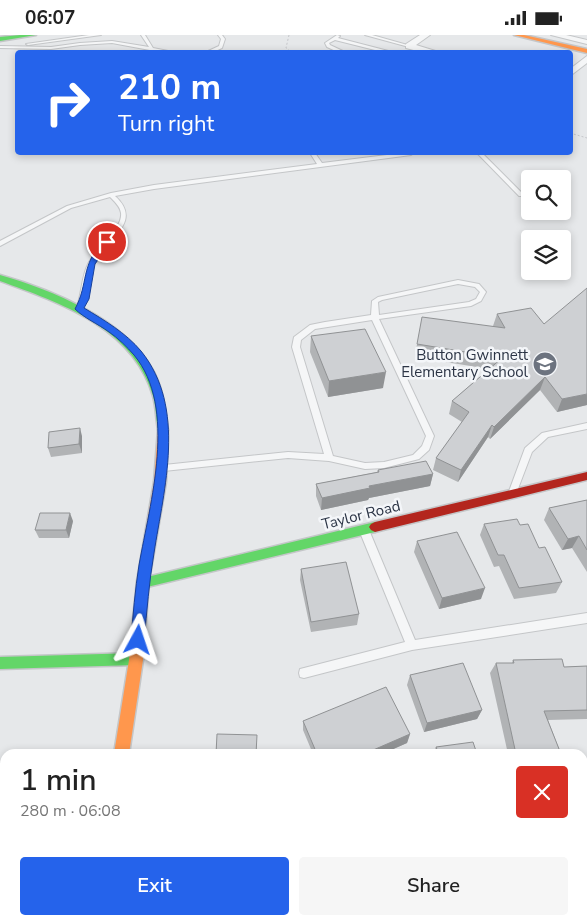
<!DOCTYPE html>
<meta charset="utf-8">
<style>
body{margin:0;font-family:"Nunito Sans",sans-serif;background:#f6f6f6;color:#222;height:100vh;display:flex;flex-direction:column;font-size:19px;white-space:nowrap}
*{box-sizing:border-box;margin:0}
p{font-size:16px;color:#767676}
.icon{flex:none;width:28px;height:28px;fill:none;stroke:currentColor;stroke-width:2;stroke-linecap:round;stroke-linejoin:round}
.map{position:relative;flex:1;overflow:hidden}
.details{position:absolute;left:0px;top:714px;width:588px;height:176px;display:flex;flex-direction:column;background:#fff;border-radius:15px 15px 0 0;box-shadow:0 2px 8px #0003}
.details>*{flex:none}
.top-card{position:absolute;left:15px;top:15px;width:558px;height:105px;border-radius:5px;box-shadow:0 2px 8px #0003;background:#2563eb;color:#fff;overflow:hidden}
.controls{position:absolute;left:521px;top:135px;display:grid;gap:10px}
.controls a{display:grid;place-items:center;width:50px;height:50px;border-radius:5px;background:#fff;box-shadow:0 2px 8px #0003;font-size:25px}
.pin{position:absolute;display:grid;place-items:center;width:42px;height:42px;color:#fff;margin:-21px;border:2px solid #fff;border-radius:50%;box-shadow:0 1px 5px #0007}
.me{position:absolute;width:55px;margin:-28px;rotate:5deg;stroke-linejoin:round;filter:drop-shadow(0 0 4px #0008)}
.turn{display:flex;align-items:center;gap:18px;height:105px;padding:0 20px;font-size:22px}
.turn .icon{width:65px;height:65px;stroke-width:2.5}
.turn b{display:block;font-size:35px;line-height:42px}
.round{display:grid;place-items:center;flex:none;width:52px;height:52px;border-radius:5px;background:#f6f6f6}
.overview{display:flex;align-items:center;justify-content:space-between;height:85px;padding:0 20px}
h1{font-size:30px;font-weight:600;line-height:38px}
.cta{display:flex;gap:10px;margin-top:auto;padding:10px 20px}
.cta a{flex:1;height:58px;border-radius:5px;background:#2563eb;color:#fff;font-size:20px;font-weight:600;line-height:58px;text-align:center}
.cta a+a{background:#f6f6f6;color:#222}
.status{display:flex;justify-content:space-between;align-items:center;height:35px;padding:0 25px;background:#fff;direction:ltr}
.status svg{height:14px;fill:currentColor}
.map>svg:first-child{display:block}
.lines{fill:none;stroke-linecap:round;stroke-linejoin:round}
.lane-casing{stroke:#c4c6c8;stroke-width:2}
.street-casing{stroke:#c4c6c8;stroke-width:2}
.fast-casing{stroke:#c4c6c8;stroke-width:3}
.slow-casing{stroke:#c4c6c8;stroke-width:3}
.jam-casing{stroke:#c4c6c8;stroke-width:3}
.path{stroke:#c5c6ca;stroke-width:1;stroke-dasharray:2 2;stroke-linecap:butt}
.lane{fill:#f5f6f7;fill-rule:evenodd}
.street{fill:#f5f6f7;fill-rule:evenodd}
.fast{fill:#63d668;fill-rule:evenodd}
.slow{fill:#ff974d;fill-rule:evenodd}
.jam{fill:#b3261e;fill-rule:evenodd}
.wall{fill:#b1b3b5}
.shaded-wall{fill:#909294}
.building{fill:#ced0d3;stroke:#909294}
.route{fill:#2563eb;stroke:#184099}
.labels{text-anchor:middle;stroke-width:5;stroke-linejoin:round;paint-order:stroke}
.poi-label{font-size:15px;fill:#2b3445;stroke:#f4f6f9;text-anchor:end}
.street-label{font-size:15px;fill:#2b3445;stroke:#f4f6f9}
</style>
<div class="status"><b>06:07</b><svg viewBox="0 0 49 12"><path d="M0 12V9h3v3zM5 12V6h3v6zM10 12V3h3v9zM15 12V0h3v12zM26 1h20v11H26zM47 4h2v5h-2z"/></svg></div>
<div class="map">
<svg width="587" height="889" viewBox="0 0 587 889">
<rect width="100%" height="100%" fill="#e6e8ea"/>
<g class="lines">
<defs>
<path id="lane" d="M89,0H101L28,10L26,9Z
M141,0H145L153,13L178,18H166L112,8L80,10L51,14L0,13V11L51,12L80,8L112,6L149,12Z
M218,0H222L225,4L222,13L211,18H204L219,11L221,4Z
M337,0L340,1L338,3L396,18H387L335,5L329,8L330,10L347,18H340L327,12L325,8Z
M365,0H372L411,11L409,12Z
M310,118H315L322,128L403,118H414L411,120L154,154L115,161C145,188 104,205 94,230C88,245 89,261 81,275L79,276L76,274C82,260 81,243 88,229C95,214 123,194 121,178C120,171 114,166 110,162L71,173L0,211V206L67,171L111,158L154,150L317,129Z
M477,118H482L523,159V161H519Z
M458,245L479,249L486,257L481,266L471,271L379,284L434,401L429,415L419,424L384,433L365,434L329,426L288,423L164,436L161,435L160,433L164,430L288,417L324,419L292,312L294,302L310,290L325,287L371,280L372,266L378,262ZM458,249L475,252L480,257L476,264L469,267L379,280L378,267L382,265ZM372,285L426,401L422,411L413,420L384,427L365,428L333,421L300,312L301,305L315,294Z
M587,388V394L548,402L532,417L516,459L515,461H509L508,459L525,413L542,398Z
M364,491L367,492L369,495L415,605L587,578V588L412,615L304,643L300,642L299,638L300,634L304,633L405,607L359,495L361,492Z
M587,867V881L582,882V868Z
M513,885H539L537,889H511Z"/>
<path id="street" d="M420,0H430L416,10L442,18H425L406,13V9Z
M551,0H566L587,5V9Z
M587,21V28L570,41V34Z"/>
<path id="fast" d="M20,0H36L0,6V2Z
M0,240C53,255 122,284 151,332C163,351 165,373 168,395L167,398L163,399L158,395C156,384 156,371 153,361C133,292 60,268 0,246Z
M375,487L379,489L381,492L379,495L375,497L143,553L139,552L137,548L139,544L143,543Z
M136,618L141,619L143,624L141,629L136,630L0,634V622Z
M85,885H103V889H85Z"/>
<path id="slow" d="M514,0H524L587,14V18Z
M163,391L168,395L166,447L149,546L143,625L129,719H114L129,625L137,546L154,447L158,395Z"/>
<path id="jam" d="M587,437V445L375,497L371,495L369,492L371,489L375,487Z"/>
</defs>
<!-- lane casing -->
<use href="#lane" class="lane-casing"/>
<!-- street casing -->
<use href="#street" class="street-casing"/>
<!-- fast casing -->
<use href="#fast" class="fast-casing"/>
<!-- slow casing -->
<use href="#slow" class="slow-casing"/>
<!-- jam casing -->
<use href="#jam" class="jam-casing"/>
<!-- path -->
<path class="path" d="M289,0L286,13L292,18
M570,98L587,103"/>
<!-- lane -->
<use href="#lane" class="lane"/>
<!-- street -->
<use href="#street" class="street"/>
<!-- fast -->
<use href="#fast" class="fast"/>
<!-- slow -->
<use href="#slow" class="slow"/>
<!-- jam -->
<use href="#jam" class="jam"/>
</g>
<!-- wall -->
<path class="wall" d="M497,279L587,370L557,377L540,355L490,404L488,402L458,447L433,435L436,423L462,387L449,379L452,366L489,334L415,322L417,309L493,291Z
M311,301L383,353L328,362L310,317Z
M82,401V418L51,422L48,413Z
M378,435L433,439L430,451L369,463L368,465L321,475L316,461V449L377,437Z
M587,465V537L572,513L562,515L544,485L549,473Z
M73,486L69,503H39L35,495Z
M484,489L520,490L539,513L562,547L556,558L514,564L499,531L494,532L480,500Z
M417,506L481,564L439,574L414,517Z
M301,534L359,579L357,590L311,597L300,545Z
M513,625L564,632L587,631V684L548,685L561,719H508L490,638L496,628H512Z
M410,640L482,675L477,684L424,697L407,650Z
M303,686L410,699L407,708L382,719H313L303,695Z
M436,712L477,719H433Z
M582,743H587V802H582Z"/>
<!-- shaded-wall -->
<path class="shaded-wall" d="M386,337L383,353L328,362L329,346Z
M545,342L540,355L490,404L494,392Z
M587,359V370L557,377L562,364Z
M492,390L488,402L458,447L461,435Z
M80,393L82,401V418L79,409Z
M433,439L430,451L369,463L368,465L321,475L322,463L369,451Z
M70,478L73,486L69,503L66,495Z
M579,501L572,513L562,515L568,504Z
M485,553L481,564L439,574L442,563Z
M482,675L477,684L424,697L427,688Z
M410,699L407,708L382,719H364Z"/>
<!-- building -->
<path class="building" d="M587,253V359L562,364L545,342L494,392L492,390L461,435L436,423L469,377L452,366L502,323L417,309L422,282L505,293L497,279L531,273L544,289Z
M365,294L386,337L329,346L311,301Z
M80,393L79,409L48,413L49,397Z
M426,426L433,439L369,451L370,453L322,463L316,449L379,437L378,435Z
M587,465V515L579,501L568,504L549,473Z
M40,478H70L66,495H35Z
M517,484L520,490L528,489L539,513L545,512L562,547L519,553L504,520H498L484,489Z
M457,497L485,553L442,563L417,506Z
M346,527L359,579L311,587L301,534Z
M562,624L564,632L587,631V675L544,676L561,719H516L496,628H514L513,625Z
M463,628L482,675L427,688L410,640Z
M386,652L410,699L364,719H317L303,686Z
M217,699L257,700L256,719H216Z
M473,707L477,719H439L436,712Z
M582,743H587V796L582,797Z"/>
<!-- route -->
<path class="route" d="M104,206L111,207L95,229L89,264L84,273C104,285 126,298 141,316C187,373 164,453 154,518C149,547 147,576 144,605L142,609L138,611L133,609L131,605C133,580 135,555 139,530C150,468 178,373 134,320C127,312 118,303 109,297C98,289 84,283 75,274C89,248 80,230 104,206Z"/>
<!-- icons -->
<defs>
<symbol id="school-disc" viewBox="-11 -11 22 22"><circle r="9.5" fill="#6c737f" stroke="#f4f6f9"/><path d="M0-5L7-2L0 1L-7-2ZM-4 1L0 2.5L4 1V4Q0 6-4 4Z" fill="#fff"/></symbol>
</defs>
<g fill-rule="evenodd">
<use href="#school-disc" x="531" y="315" width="28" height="28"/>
</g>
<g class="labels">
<!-- poi labels -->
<g class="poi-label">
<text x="528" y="325">Button Gwinnett<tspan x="528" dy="17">Elementary School</tspan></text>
</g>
<!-- street labels -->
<g class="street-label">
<text transform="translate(361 480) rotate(-14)" y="5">Taylor Road</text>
</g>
</g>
</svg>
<div class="controls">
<a><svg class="icon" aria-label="search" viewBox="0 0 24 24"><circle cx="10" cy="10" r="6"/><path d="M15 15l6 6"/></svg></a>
<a><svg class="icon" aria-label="layers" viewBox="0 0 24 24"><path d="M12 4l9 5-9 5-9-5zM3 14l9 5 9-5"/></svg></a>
</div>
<div class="pin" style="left:107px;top:207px;background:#d93025"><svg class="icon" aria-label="arrive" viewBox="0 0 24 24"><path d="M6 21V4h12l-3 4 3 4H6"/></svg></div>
<svg class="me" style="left:138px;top:605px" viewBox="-20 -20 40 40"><path d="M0-17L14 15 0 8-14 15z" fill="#2563eb" stroke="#fff" stroke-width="4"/></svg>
<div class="top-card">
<div class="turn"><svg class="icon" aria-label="right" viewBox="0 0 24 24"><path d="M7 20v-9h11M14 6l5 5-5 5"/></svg><div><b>210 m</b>Turn right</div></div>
</div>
<section class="details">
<div class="overview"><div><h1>1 min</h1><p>280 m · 06:08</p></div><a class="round" style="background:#d93025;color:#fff"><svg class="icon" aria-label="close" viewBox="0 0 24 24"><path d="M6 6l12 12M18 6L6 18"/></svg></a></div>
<div class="cta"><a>Exit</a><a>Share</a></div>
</section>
</div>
